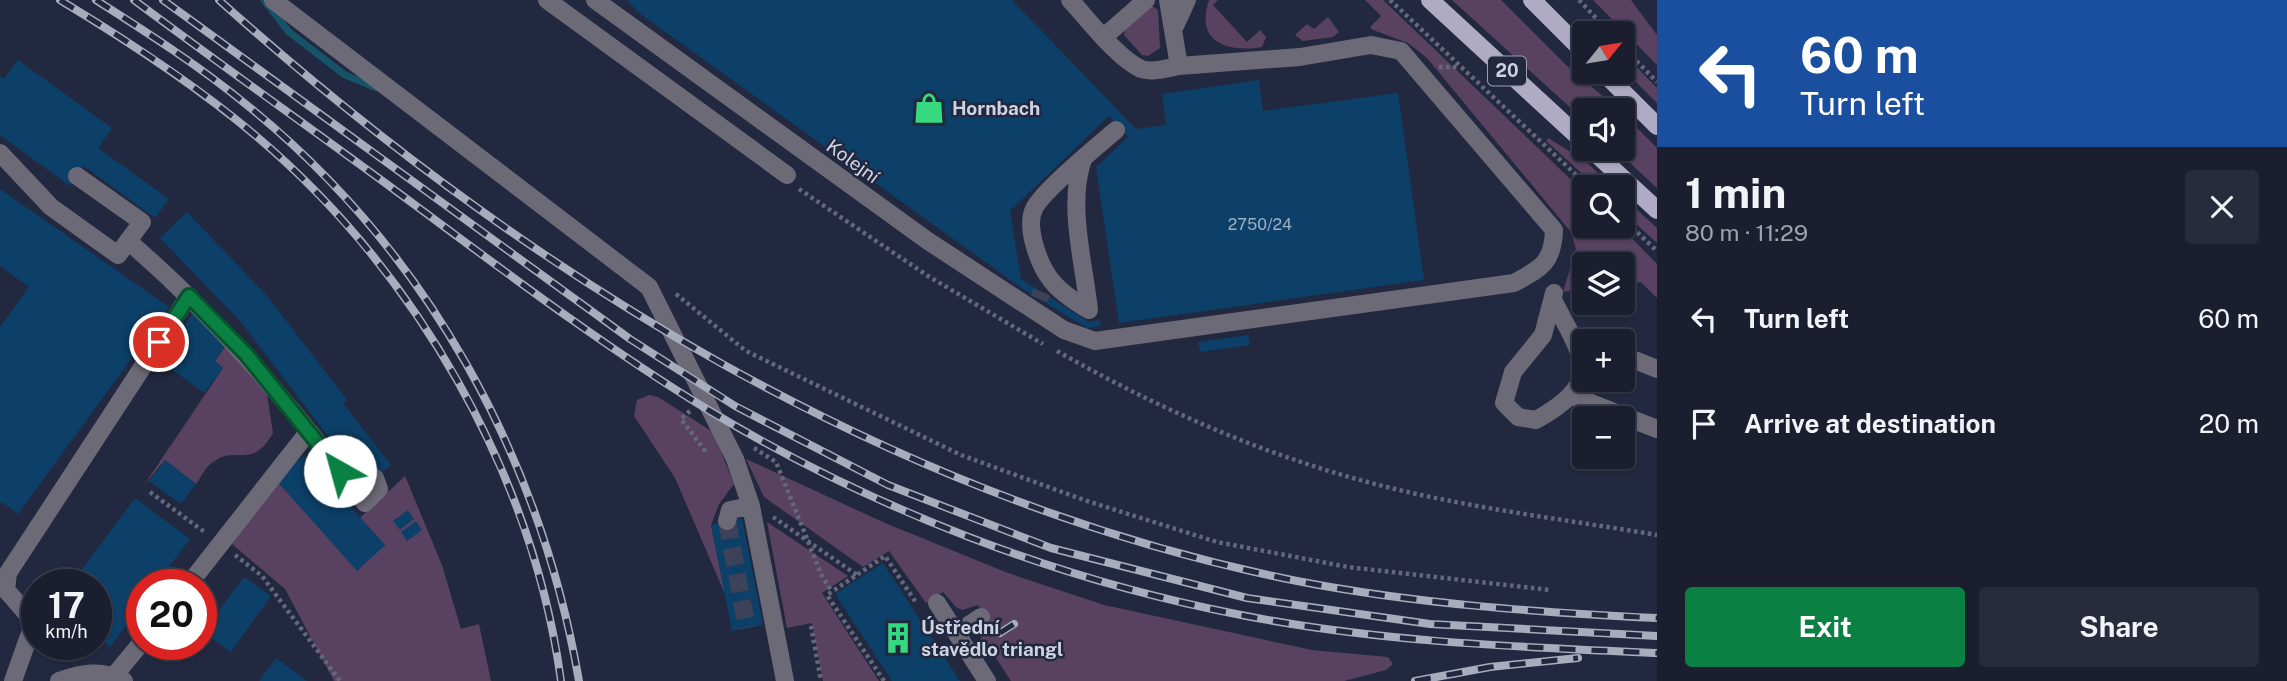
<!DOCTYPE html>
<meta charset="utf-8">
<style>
body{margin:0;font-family:"Public Sans",sans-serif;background:#272b3b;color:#f1f3f6;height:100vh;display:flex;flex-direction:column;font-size:26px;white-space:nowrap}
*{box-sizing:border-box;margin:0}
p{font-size:23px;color:#9fa2aa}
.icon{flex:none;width:38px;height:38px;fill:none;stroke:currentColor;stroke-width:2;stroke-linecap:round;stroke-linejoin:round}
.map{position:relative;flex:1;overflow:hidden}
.side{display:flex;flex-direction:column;background:#1a1e2f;width:630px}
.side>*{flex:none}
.hud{background:#1a4fa0;color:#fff;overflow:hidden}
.needle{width:46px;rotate:60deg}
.buttons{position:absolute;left:1572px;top:21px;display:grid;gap:14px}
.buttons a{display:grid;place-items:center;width:63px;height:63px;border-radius:7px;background:#1a1e2f;box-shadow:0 2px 5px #0004,0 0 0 2px #383c4b;font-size:35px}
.speed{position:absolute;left:21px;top:569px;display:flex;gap:14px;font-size:35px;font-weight:700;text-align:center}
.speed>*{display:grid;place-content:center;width:91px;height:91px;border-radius:50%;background:#1a1e2f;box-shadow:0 2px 5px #0004,0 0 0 2px #383c4b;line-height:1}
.speed small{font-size:18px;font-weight:400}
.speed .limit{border:10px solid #d22;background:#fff;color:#111}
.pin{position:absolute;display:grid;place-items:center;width:60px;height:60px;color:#fff;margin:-30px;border:4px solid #fff;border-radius:50%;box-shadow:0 2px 7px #0007}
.me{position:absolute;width:77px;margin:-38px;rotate:322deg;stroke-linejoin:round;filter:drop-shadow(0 0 5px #0008)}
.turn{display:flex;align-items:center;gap:24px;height:147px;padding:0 28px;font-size:32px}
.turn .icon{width:91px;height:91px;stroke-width:2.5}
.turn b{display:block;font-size:49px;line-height:60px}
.round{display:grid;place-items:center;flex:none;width:74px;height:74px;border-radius:7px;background:#272b3b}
.head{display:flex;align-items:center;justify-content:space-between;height:119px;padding:0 28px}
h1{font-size:42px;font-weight:700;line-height:52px}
.cta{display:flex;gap:14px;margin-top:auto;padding:14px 28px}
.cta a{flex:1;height:80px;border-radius:7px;background:#0b8043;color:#fff;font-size:28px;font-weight:700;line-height:80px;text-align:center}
.cta a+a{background:#272b3b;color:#f1f3f6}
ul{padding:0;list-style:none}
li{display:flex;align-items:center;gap:21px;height:105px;padding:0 28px}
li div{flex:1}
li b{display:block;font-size:26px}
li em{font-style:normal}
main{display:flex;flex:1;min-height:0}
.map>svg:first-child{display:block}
.green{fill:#594261}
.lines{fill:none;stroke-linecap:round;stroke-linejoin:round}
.stream{stroke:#155468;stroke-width:7}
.building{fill:#0c4068}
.minor-tunnel{stroke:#3c4257;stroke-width:18;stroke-dasharray:18 9;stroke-linecap:butt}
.path{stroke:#63687c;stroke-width:4.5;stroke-dasharray:3.5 3.5;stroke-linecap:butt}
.minor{stroke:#6d6a77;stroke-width:18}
.major{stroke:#b0abc5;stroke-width:18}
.rail-casing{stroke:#a8adbe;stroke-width:8}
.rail{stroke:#22283f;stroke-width:5;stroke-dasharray:16;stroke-linecap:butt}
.route-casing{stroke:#07532c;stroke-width:18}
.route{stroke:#0b8043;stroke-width:12}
.labels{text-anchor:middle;stroke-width:5;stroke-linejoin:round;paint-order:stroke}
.number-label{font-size:16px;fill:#9eaec4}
.shield{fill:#22283f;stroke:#9aa0b1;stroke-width:2}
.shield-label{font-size:18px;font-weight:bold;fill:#ced3e2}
.poi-label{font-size:19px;font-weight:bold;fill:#ced3e2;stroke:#22283f;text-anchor:start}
.street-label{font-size:19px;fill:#ced3e2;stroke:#22283f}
</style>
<main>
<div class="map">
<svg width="1657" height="681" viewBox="0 0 1657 681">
<rect width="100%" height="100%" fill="#22283f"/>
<!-- green -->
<path class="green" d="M1209,0H1218L1213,5L1247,42L1260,30L1266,37L1262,47C1226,53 1195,42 1209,0Z
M1365,0H1383L1584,192V226H1620L1657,264V298L1641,282L1622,285V264H1584V289L1563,292L1576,249L1571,232L1427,58L1408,43L1373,30L1370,27L1381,16Z
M1452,0H1501L1565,64L1619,110H1584V120Z
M1593,0H1631L1657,35V65Z
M1151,5L1158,10L1160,48L1148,56L1142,55L1124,35L1125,28Z
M1328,17L1339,32L1333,37L1303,41L1295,35L1307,24L1314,29Z
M1622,52L1657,88V103L1622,68Z
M1622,113L1657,148V188L1615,149H1622Z
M1548,138L1584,160L1613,187H1597L1546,141Z
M1622,196L1657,228V243L1622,211Z
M230,340L267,394L273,433C251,471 238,444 213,462C206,466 201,477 196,484L165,460L144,485L223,368L215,361Z
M649,395L658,397L713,432L734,484L719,504L711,525L725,594L675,478L634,416L637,400Z
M746,459L885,523L1008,573L1104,605L1312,650L1388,657L1393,664L1386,670L1344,681H1011L992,652L985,656C975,643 982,635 989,623L978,605L962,610L956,607L943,592L926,603L889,551L863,567L764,497Z
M405,476L442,565L461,629L479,624L491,681H334L285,589L232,544L276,480L357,570L385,545L360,518Z
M767,522L848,576L822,593L879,681H823L812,623L787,628Z"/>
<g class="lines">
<!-- stream -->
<path class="stream" d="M264,0L289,32L345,75L377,88"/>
</g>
<!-- building -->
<path class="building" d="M627,0H1012L1136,129L1166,125L1162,94L1259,80L1263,111L1398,93L1424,280L1119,323L1096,167L1128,137L1109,116L1010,211L1021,279L1089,322L1100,320L1101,326L1087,328L1023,289L639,13Z
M18,60L112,128L98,148L169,199L155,218L84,166L70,186L0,135V76L4,79Z
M0,189L169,307L18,514L2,502L0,505V327L29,287L0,266Z
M187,212L268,297L347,400L343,403L391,465L365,485L241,322L160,238Z
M193,313L230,340L215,361L223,368L204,393L161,361Z
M1248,335L1250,345L1200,352L1198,342Z
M304,455L385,545L357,571L276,480Z
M165,460L196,484L181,504L149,481Z
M135,498L190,539L156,584H142V604L110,647L96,636V584H71Z
M408,510L414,519L400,530L393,521Z
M742,518L763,625L732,631L711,525Z
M416,521L422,530L407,541L401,532Z
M883,563L960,681H892L835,594Z
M244,577L271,596L231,652L203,632Z
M276,658L307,681H259Z"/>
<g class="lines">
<!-- minor-tunnel -->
<path class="minor-tunnel" d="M1039,299L1042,292
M727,521L747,628"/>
<!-- path -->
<path class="path" d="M1390,0L1589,187
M1579,0L1610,33
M1622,46L1657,82
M1439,67H1458
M799,189L928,276L1043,344
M1622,218L1657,251
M676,294L746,351L961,455L1084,500L1217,542L1348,567L1550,590
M1057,351C1157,408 1263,455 1375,484C1467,508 1563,519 1657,535
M690,411L681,419L706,452
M754,448L776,462L822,576L832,592
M150,492L206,533
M773,517L857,575
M235,555L262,576L340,681
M811,626L821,681
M884,681L827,595L885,556L917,604"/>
<!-- minor -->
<path class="minor" d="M273,0L649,287L735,459L751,506L785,681
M547,0L787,175
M595,0L928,241L1064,330L1095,341L1514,283C1541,268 1553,263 1554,230L1401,51L1371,45L1300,57L1179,66
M1070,0C1088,19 1117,58 1141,69C1151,73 1168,68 1179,66L1168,0
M1175,26L1187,0
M1105,36L1146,0
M0,153L51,207L118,255L128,241
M1083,159C1067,205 1084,263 1089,310C1077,303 1060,292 1051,280C1039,265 1025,227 1034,209C1041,192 1100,144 1116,130
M77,176L142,222L128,241C219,319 293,408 365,503L379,489L375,478
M1553,300C1584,360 1605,381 1536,420L1518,417L1504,403L1513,372L1543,335L1554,293
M1622,355L1657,369
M1573,396L1657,429
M727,521L730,510L751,506
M189,584L309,431
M937,603L987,681
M957,633L981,617
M114,676L142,642
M13,681L34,622L6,590L8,573L189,296
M59,681C82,673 101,669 124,681"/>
<!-- major -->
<path class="major" d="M1430,0L1584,142
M1532,0L1584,52
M1603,72L1657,126
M1591,149L1657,210"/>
<defs>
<path id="rail" d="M60,0C128,41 196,85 256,136C415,270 533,474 561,681
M96,0C148,33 201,67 248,106C427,251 540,456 579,681
M134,0C221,65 309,127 396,191C499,267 601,345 710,411C873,509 1055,579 1241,615C1378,642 1518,647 1657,653
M163,0L630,339L735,406L888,485L1051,548L1247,598L1430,624L1657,636
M219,0C525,274 891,500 1297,581C1416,604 1536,612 1657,618
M1000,633L1014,624
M1415,681L1490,667L1578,658"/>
</defs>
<!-- rail casing -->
<use href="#rail" class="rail-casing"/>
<!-- rail -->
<use href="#rail" class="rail"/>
</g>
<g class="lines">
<defs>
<path id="route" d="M159,342L189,296L246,354L340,471"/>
</defs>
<!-- route casing -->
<use href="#route" class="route-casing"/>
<!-- route -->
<use href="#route" class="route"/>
</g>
<!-- icons -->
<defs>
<symbol id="shop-bare" viewBox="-9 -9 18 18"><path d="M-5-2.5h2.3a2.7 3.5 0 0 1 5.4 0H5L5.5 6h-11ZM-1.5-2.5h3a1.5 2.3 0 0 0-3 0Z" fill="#36d880" stroke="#22283f" stroke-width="2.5" paint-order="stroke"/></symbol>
<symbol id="building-bare" viewBox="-9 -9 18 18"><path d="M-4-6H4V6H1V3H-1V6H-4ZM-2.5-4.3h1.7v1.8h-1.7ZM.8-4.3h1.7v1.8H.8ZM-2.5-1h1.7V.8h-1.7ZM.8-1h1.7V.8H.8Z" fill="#36d880" stroke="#22283f" stroke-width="2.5" paint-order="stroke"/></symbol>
</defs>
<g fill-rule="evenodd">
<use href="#shop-bare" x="907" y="86" width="44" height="44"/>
<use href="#building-bare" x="876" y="616" width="44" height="44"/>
</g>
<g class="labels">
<!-- number labels -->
<g class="number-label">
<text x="1260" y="230">2750/24</text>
</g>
<!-- shield labels -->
<rect class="shield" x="1488" y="56.5" width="38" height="29" rx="5"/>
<g class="shield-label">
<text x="1507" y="77">20</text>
</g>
<!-- poi labels -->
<g class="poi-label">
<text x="952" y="115">Hornbach</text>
<text x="921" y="634">Ústřední<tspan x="921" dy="22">stavědlo triangl</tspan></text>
</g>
<!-- street labels -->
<g class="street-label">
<text transform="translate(853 161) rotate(36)" y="7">Kolejní</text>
</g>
</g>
</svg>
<div class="buttons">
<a><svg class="needle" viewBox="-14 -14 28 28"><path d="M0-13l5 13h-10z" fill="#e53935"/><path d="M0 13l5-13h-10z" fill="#9fa2aa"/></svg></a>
<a><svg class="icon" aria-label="sound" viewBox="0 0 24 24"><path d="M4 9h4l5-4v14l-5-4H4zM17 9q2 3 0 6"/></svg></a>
<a><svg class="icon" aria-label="search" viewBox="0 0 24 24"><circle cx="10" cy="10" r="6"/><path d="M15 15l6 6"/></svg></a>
<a><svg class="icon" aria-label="layers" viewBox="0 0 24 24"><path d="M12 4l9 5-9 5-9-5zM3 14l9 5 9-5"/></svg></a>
<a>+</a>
<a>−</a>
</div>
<div class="speed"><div>17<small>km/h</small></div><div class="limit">20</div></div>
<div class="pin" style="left:159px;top:342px;background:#d93025"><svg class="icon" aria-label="arrive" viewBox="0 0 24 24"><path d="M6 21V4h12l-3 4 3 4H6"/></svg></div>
<svg class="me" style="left:340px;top:471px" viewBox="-20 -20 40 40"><circle r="19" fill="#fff"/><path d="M0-13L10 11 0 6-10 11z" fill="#0b8043"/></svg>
</div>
<section class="side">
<div class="hud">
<div class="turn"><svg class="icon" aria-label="left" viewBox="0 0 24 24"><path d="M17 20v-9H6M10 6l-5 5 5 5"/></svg><div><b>60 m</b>Turn left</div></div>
</div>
<div class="head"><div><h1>1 min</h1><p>80 m · 11:29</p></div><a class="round"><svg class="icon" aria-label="close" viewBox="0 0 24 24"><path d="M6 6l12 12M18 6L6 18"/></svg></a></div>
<ul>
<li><svg class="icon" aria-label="left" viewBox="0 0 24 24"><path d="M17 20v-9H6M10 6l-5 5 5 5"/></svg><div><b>Turn left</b></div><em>60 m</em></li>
<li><svg class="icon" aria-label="arrive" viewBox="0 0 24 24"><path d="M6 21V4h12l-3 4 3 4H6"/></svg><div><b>Arrive at destination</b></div><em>20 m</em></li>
</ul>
<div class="cta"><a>Exit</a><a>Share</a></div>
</section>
</main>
